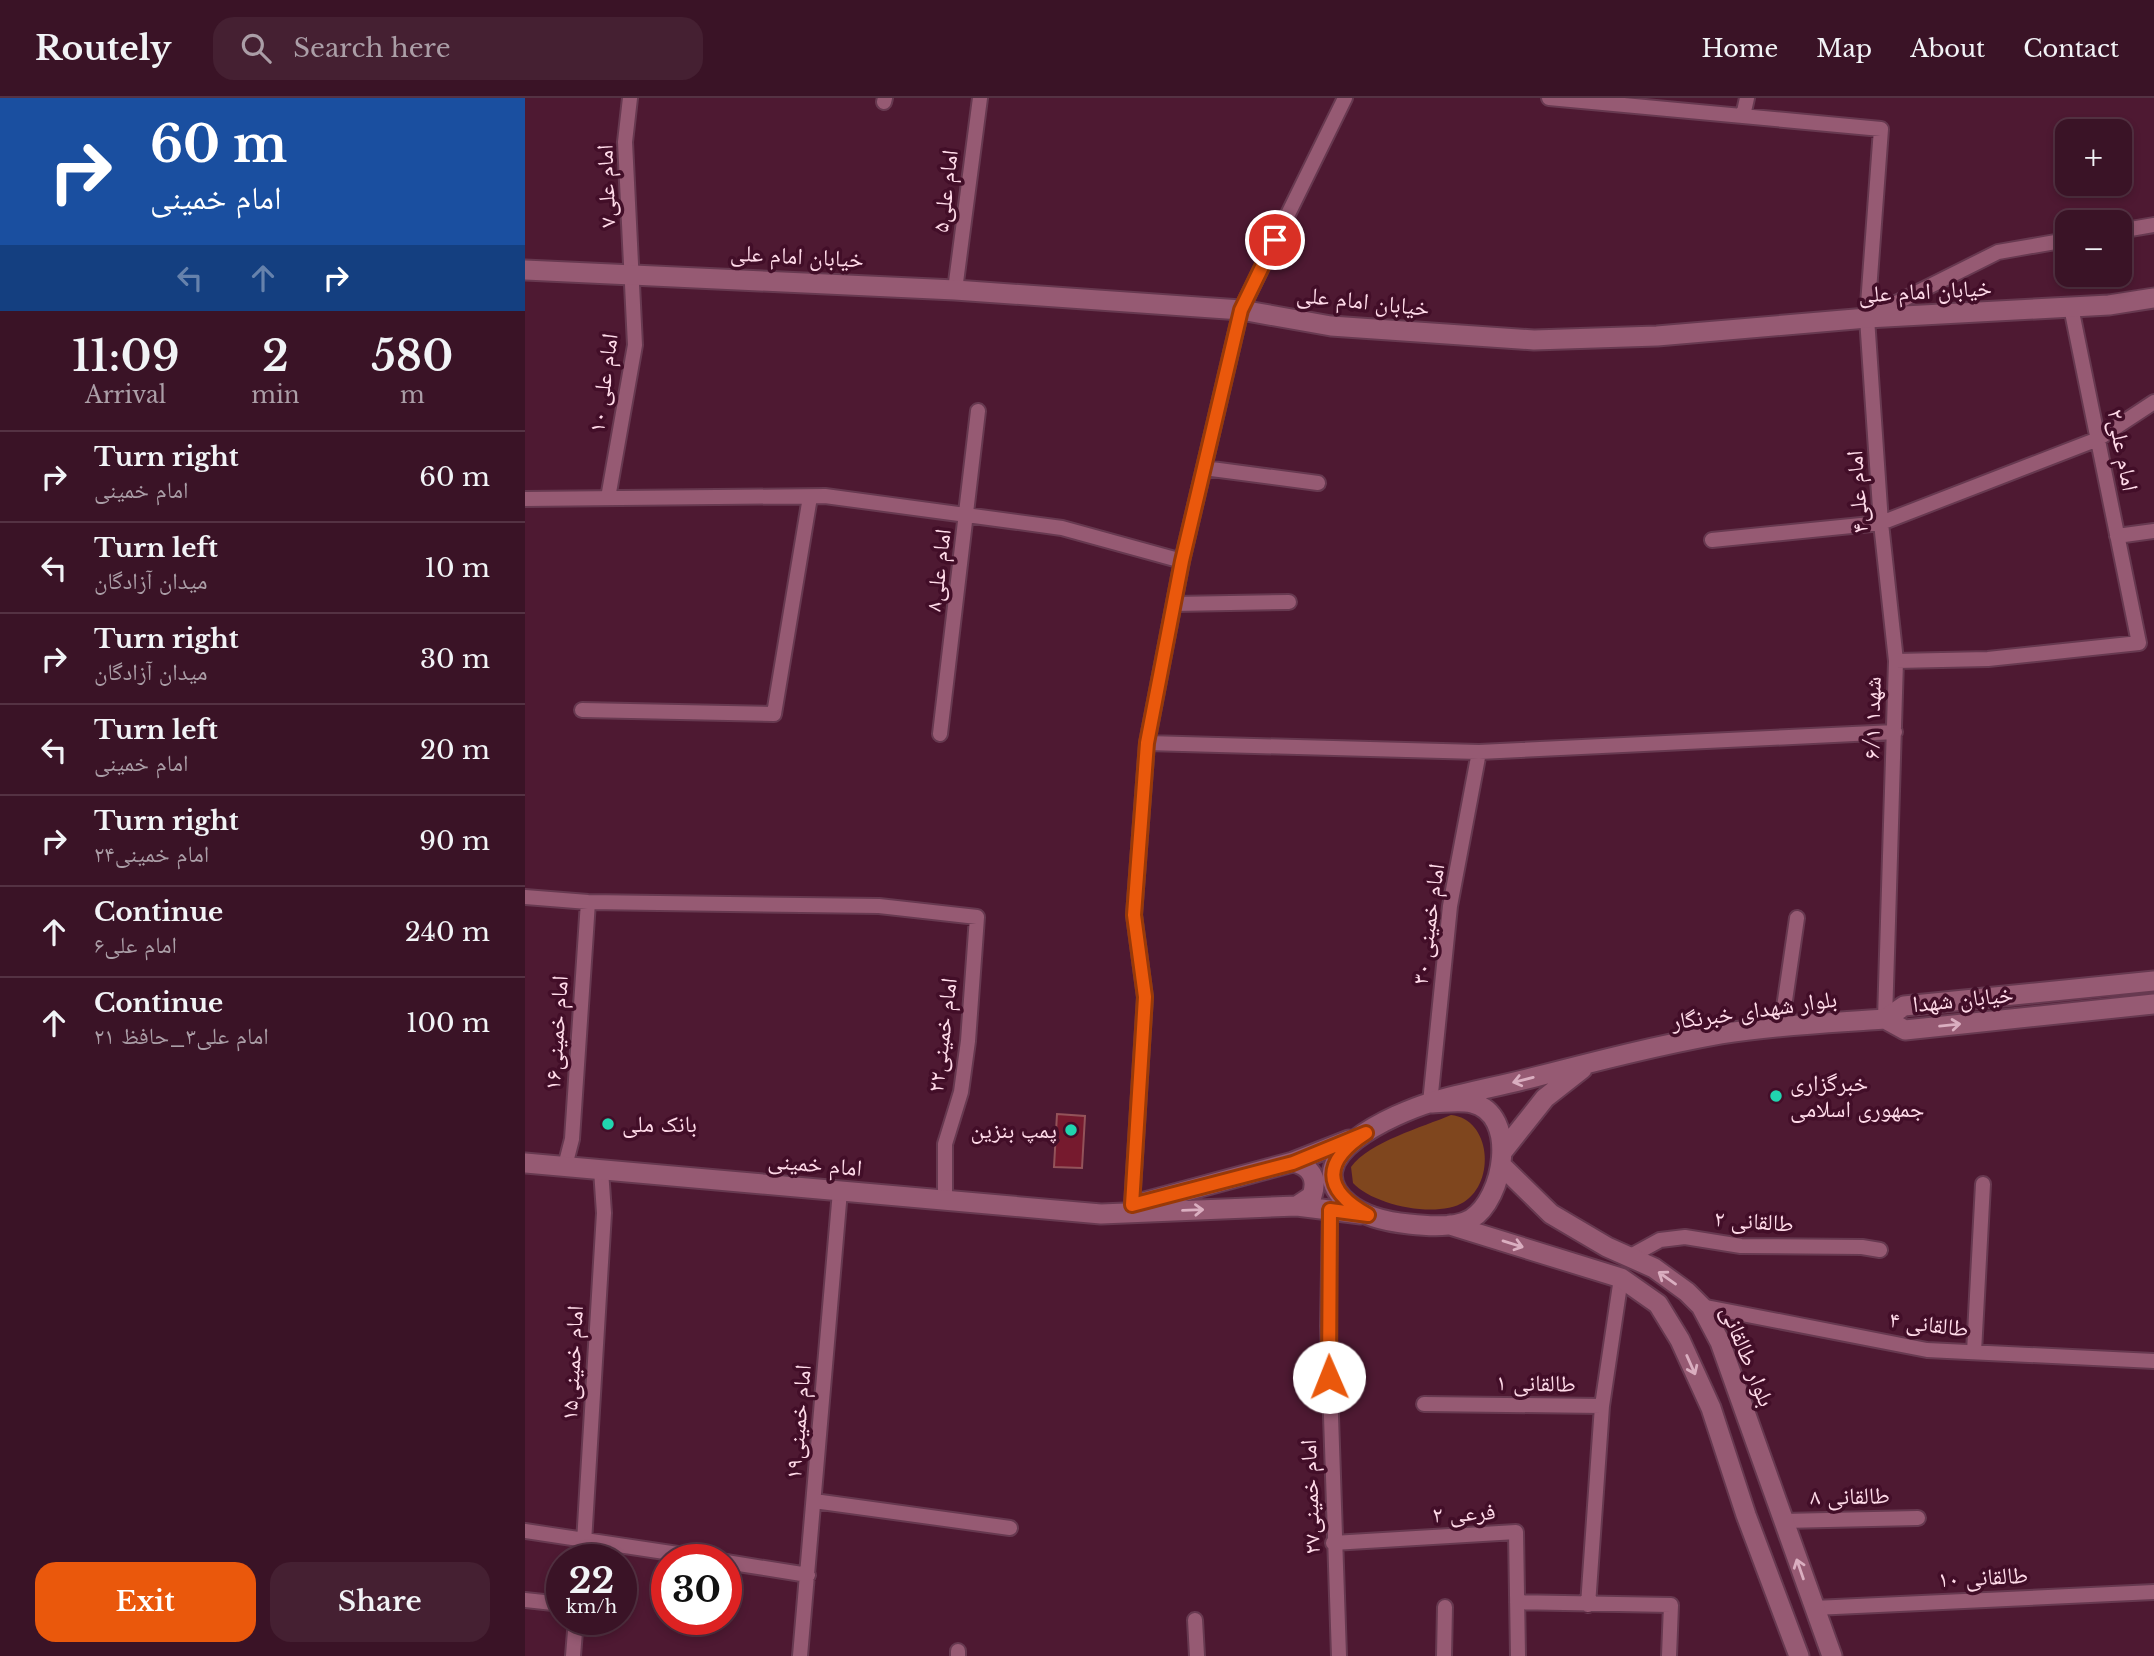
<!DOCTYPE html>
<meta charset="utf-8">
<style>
body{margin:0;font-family:"Libre Baskerville","Noto Naskh Arabic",serif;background:#452032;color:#f1f3f6;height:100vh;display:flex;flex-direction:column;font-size:26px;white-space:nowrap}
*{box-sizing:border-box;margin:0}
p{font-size:23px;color:#ab9ea7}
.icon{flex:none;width:38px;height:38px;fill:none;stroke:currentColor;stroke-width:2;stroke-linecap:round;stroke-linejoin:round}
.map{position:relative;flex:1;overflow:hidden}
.panel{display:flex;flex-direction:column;background:#3a1326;width:525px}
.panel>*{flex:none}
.hud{background:#1a4fa0;color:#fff;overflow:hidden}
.tools{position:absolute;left:1530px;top:21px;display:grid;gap:14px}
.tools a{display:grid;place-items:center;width:77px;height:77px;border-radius:14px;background:#3a1326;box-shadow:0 4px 10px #0003,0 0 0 2px #543243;font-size:35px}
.speed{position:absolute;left:21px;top:1446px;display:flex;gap:14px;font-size:35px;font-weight:700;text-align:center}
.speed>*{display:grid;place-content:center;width:91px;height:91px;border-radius:50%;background:#3a1326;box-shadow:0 4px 10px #0003,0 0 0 2px #543243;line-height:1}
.speed small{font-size:18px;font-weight:400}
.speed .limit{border:10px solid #d22;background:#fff;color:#111}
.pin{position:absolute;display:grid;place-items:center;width:60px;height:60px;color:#fff;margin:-30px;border:4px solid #fff;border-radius:50%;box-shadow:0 2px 7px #0007}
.me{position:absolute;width:77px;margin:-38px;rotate:359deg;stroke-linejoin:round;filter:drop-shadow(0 0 5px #0008)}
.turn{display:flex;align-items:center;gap:24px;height:147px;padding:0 35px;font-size:32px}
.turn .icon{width:91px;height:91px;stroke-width:2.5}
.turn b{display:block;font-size:49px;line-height:60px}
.lanes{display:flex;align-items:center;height:66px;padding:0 35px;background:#0003;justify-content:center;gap:35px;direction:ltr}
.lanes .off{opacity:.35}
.eta{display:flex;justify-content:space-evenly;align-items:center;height:119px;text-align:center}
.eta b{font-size:42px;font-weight:600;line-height:49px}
.action{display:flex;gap:14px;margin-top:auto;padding:14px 35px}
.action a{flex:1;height:80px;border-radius:21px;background:#ea580c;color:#fff;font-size:28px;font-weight:600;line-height:80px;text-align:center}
.action a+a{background:#452032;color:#f1f3f6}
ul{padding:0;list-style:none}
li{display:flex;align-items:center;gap:21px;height:91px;padding:0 35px;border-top:2px solid #543243}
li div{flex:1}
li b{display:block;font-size:26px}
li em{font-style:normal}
header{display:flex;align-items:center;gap:42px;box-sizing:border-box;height:98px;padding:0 35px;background:#3a1326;border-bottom:2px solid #543243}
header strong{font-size:33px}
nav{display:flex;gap:38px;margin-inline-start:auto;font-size:24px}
.search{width:490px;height:63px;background:#452032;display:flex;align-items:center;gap:18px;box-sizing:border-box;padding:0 24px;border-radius:21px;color:#ab9ea7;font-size:26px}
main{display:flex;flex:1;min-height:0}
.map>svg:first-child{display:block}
.green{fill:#7f461e}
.building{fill:#761a2e;stroke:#93535a;stroke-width:2}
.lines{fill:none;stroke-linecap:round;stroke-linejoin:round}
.street-casing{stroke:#673950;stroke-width:18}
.secondary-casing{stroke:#673950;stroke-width:23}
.street{stroke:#965a73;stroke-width:14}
.secondary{stroke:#965a73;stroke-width:19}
.oneway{stroke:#daaec0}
.route-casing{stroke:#983908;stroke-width:18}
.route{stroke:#ea580c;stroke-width:12}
.poi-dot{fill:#21d5af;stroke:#420e28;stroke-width:2.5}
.labels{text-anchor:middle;stroke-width:7;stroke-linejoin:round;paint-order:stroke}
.street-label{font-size:23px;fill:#ffdbe9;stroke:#420e28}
.poi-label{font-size:23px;fill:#ffdbe9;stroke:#420e28;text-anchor:start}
</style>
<header>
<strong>Routely</strong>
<div class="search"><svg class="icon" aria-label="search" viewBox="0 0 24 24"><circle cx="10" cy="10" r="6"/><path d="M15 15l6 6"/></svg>Search here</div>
<nav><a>Home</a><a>Map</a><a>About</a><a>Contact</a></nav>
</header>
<main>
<section class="panel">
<div class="hud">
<div class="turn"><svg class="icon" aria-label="right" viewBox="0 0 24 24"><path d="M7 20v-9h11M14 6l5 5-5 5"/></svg><div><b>60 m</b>امام خمینی</div></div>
<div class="lanes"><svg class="icon off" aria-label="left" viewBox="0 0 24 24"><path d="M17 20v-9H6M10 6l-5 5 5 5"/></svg><svg class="icon off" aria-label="ahead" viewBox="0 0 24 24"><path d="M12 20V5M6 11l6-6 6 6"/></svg><svg class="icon" aria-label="right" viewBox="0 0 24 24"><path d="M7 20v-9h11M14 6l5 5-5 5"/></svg></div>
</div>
<div class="eta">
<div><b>11:09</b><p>Arrival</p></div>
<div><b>2</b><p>min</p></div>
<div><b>580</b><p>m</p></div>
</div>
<ul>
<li><svg class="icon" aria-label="right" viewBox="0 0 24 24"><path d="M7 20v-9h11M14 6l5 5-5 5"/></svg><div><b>Turn right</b><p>امام خمینی</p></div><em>60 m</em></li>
<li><svg class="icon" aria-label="left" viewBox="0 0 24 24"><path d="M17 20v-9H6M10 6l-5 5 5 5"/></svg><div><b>Turn left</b><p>میدان آزادگان</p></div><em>10 m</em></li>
<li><svg class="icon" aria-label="right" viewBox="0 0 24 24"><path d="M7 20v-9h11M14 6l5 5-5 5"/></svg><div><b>Turn right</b><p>میدان آزادگان</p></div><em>30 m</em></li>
<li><svg class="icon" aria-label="left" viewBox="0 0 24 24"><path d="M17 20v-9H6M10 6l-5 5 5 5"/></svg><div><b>Turn left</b><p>امام خمینی</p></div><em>20 m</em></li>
<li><svg class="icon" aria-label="right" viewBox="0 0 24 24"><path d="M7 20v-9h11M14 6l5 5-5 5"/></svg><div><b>Turn right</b><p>امام خمینی۲۴</p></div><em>90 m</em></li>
<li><svg class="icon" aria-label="ahead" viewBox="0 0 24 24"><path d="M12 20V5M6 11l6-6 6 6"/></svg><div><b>Continue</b><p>امام علی۶</p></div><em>240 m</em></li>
<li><svg class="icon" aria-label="ahead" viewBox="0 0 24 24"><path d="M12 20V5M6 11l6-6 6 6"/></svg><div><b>Continue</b><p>امام علی۳_حافظ ۲۱</p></div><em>100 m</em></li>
</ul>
<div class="action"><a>Exit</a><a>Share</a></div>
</section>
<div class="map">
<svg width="1629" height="1558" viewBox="0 0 1629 1558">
<rect width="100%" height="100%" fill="#4e1932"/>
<!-- green -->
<path class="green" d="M926,1017C966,1021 971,1084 939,1104C912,1121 848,1107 828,1085L826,1069C844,1044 898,1029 926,1017Z"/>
<!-- building -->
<path class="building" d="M532,1016L560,1018L557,1070L529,1069Z"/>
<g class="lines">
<defs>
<path id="street" d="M1024,0L1356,31L1342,220L1356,425L1371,563
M359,4L360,0
M1218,18L1222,0
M1594,133L1629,127
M430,192L455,0
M1349,216L1473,154L1542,142
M679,370L793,385
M83,400L110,247L100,44L105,0
M0,401L300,398L537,430L657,463
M1592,438L1629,433
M1187,442L1356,425L1573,341L1629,304
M649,506L764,504
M57,612L249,616L285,399
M415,636L453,313
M622,645L954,654L1370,634
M0,799L63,804L354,808L452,819L443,943L436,994L420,1046V1102
M1360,921L1371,563L1463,561L1614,545L1546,209
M1256,930L1272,820
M905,1005L925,808L954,654
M40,1068L47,1041L63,804
M607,1107L620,899L609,817L622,645L657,463L716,212L820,0
M805,1112L803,1228L814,1558
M1104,1159L1135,1142L1160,1139L1216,1148L1337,1149L1355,1152
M1176,1208L1402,1252L1629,1263
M1449,1254L1458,1086
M899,1306L1077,1308L1096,1180
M289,1403L485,1430
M1258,1423L1393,1420
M0,1433L186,1461
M808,1445L991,1434L993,1558
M58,1461L79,1115L76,1072
M201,1464L283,1477
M0,1502L37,1506
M992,1504L1146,1507L1144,1558
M1063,1507L1077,1308
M1289,1510L1629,1494
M670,1522L672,1558
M48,1558L51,1521
M275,1558L315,1093
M433,1558V1553
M919,1558L920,1509"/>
<path id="secondary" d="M0,172L430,192L716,212L806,228L1009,242L1132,238L1342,220L1584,207L1629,200
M1360,921L1379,908L1629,883
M1360,921L1380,932L1629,906
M905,1005C918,1005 934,1002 947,1005C994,1016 979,1101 946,1121C931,1130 901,1128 884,1126C863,1124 840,1119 824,1106C767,1059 871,1015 907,1004C941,994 976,988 1010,979C1072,963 1134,947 1196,936C1250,927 1306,925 1360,921
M978,1053L1020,1000L1057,971
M768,1064C786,1068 793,1080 787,1098L772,1108
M0,1065L576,1116L772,1108L836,1116
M977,1068L1026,1116L1082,1149L1129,1170L1162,1194L1176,1208L1195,1244L1307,1558
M612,1106L768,1064L824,1042
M925,1127L1096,1180L1133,1206L1155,1242L1186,1310L1221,1417L1274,1558"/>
</defs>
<!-- street casing -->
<use href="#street" class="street-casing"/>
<!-- secondary casing -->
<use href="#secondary" class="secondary-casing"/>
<!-- street -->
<use href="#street" class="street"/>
<!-- secondary -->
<use href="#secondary" class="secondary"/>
</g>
<!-- one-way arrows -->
<defs><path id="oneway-shaft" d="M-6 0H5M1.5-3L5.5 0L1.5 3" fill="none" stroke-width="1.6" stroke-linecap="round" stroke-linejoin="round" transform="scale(1.75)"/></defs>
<g class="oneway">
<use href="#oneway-shaft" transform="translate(1425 927) rotate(-6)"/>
<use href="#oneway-shaft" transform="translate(998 982) rotate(166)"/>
<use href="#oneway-shaft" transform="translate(668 1112) rotate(-2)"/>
<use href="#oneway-shaft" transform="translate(988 1146) rotate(17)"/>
<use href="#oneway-shaft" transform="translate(1142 1180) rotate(-145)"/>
<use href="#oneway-shaft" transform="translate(1166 1267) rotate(66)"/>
<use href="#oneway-shaft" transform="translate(1275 1471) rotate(-109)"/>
</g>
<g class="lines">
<defs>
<path id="route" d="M750,142L716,212L657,463L622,645L609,817L620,899L607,1107L768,1065L841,1035C798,1063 796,1091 843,1117L805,1112L804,1279"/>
</defs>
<!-- route casing -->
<use href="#route" class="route-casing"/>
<!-- route -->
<use href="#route" class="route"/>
</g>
<!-- markers -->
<g class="poi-dot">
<circle cx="1251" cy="998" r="7"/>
<circle cx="83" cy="1026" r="7"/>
<circle cx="546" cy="1032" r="7"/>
</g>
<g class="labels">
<!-- street labels -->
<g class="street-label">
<text transform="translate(81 88) rotate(-92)" y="8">امام علی۷</text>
<text transform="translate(420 93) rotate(-83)" y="8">امام علی۵</text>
<text transform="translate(272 158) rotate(3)" y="8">خیابان امام علی</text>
<text transform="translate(1400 193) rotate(-3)" y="8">خیابان امام علی</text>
<text transform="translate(838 203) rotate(6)" y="8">خیابان امام علی</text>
<text transform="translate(78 285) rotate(-82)" y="8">امام علی ۱۰</text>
<text transform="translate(1598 352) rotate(79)" y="8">امام علی۲</text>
<text transform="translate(1332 394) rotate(-94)" y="8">امام علی۴</text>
<text transform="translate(413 472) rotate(-83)" y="8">امام علی۸</text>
<text transform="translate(1347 620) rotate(-89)" y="8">شهد۱ ۶/۱</text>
<text transform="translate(903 826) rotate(-82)" y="8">امام خمینی ۳۰</text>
<text transform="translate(1438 901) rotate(-6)" y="8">خیابان شهدا</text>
<text transform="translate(1229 912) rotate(-8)" y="8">بلوار شهدای خبرنگار</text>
<text transform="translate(31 935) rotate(-86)" y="8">امام خمینی۱۶</text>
<text transform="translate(417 937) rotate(-83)" y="8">امام خمینی۲۲</text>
<text transform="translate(290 1066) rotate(5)" y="8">امام خمینی</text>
<text transform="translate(1229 1123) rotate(4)" y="8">طالقانی ۲</text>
<text transform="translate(1404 1226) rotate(7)" y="8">طالقانی ۴</text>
<text transform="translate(1223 1258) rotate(68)" y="8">بلوار طالقانی</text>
<text transform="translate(47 1265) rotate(-87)" y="8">امام خمینی۱۵</text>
<text transform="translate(1011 1285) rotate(1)" y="8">طالقانی ۱</text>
<text transform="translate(273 1324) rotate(-85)" y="8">امام خمینی۱۹</text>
<text transform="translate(1325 1398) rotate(-1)" y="8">طالقانی ۸</text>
<text transform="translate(785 1399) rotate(-92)" y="8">امام خمینی۲۷</text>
<text transform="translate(939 1415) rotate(-3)" y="8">فرعی ۲</text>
<text transform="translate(1458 1479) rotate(-3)" y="8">طالقانی ۱۰</text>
</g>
<!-- poi labels -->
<g class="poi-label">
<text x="1265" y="993">خبرگزاری<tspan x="1265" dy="26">جمهوری اسلامی</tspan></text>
<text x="97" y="1034">بانک ملی</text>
<text x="532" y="1040" text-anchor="end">پمپ بنزین</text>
</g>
</g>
</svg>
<div class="tools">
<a>+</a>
<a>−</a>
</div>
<div class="speed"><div>22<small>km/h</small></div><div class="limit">30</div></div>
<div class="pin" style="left:750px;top:142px;background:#d93025"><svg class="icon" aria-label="arrive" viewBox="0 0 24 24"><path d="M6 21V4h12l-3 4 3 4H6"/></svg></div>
<svg class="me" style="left:804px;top:1279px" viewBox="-20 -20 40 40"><circle r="19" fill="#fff"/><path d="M0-13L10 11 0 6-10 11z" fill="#ea580c"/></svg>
</div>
</main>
